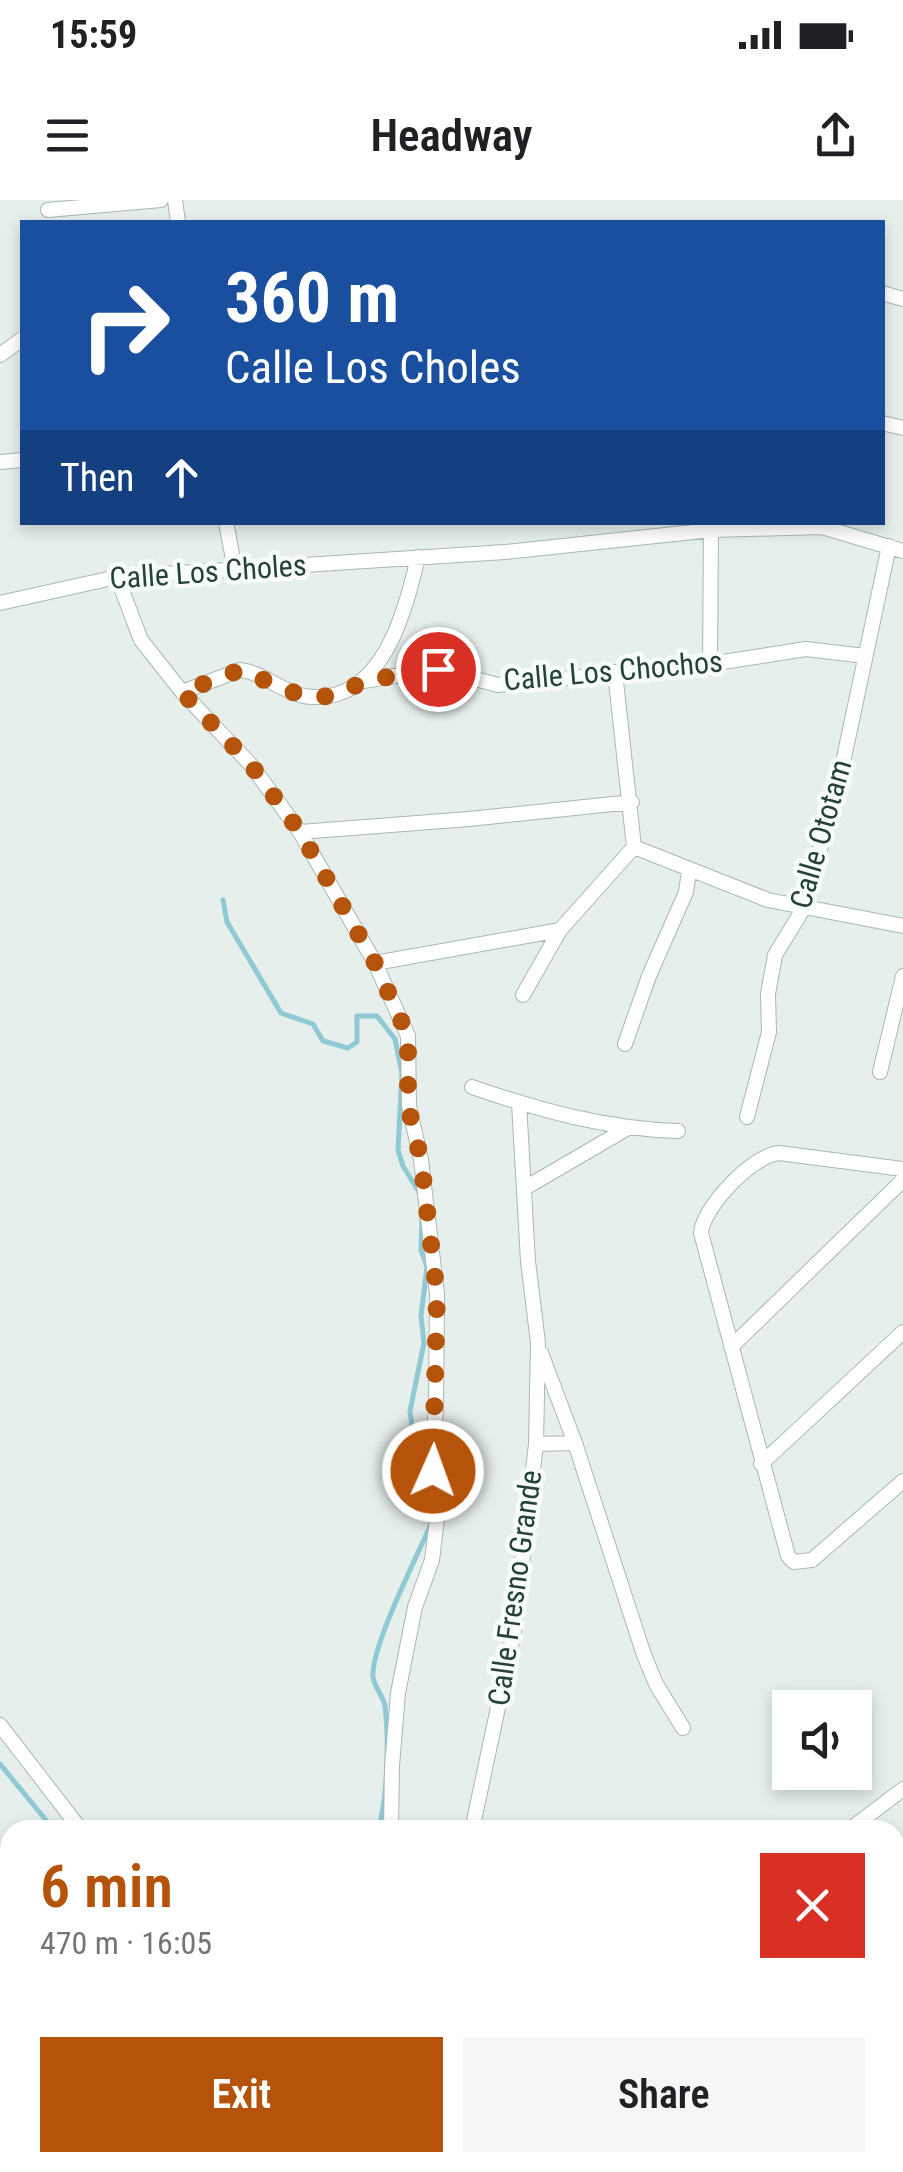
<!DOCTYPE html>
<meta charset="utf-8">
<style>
body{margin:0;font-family:"Roboto Condensed",sans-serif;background:#f6f6f6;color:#202124;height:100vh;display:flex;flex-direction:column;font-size:38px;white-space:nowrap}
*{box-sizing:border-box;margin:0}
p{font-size:32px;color:#757577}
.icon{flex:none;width:55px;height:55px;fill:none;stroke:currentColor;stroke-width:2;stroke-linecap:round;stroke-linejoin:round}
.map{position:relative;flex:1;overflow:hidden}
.details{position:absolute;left:0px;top:1620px;width:905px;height:352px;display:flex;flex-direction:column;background:#fff;border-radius:30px 30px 0 0;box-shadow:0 5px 15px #0003}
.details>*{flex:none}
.top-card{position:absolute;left:20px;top:20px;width:865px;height:305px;border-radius:0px;box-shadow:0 5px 15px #0003;background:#1a4fa0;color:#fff;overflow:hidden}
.tools{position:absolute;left:772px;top:1490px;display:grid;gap:20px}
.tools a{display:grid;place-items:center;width:100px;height:100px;border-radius:0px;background:#fff;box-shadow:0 5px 15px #0003;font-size:50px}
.pin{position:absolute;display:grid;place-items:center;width:85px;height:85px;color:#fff;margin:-42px;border:5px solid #fff;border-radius:50%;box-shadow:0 2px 10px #0007}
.me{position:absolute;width:110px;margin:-55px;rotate:2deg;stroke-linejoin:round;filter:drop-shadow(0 0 8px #0008)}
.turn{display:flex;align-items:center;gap:35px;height:210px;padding:0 40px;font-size:45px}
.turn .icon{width:130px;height:130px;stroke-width:2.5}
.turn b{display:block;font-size:70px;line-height:85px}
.then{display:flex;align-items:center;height:95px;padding:0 40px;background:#0003;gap:20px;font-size:38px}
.round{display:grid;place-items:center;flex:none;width:105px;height:105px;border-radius:0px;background:#f6f6f6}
.headline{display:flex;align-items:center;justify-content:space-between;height:170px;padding:0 40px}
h1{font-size:60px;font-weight:600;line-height:75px;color:#b45309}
.action{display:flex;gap:20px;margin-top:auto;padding:20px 40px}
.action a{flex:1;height:115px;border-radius:0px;background:#b45309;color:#fff;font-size:40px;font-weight:600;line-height:115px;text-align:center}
.action a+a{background:#f6f6f6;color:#202124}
.status{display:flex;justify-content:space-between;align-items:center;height:70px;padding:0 50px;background:#fff;direction:ltr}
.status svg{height:28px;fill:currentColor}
header{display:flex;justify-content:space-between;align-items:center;height:130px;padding:0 40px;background:#fff;font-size:45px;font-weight:600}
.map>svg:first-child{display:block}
.built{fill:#d4dfda}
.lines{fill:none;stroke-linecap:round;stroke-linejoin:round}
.stream{stroke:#8ec9d4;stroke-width:5}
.street-casing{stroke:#a8b8b2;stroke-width:16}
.path{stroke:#86b3a5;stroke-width:2.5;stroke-dasharray:5 8;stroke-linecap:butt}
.street{stroke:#fff;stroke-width:14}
.route{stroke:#b45309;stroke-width:18;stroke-dasharray:0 32.4}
.labels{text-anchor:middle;stroke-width:9;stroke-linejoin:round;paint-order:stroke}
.street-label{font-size:30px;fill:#24423a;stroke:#f7fbf9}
</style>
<div class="status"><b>15:59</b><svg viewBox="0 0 49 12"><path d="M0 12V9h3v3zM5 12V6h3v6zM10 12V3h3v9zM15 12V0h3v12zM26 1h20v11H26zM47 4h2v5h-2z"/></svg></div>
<header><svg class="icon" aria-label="menu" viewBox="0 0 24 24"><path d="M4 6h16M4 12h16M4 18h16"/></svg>Headway<svg class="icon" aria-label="share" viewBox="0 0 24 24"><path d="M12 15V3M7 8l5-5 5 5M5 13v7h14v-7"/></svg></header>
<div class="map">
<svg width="903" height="1972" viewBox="0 0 903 1972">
<rect width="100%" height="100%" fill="#e6efeb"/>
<!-- built -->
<path class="built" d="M583,1962L596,1972H348L344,1963Z"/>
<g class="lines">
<!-- stream -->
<path class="stream" d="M223,700L227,722L281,813L313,824L323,841L348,848L357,842V816H377L395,839L402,873L398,950L403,966L419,992
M422,1011L421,1050L427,1067L421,1116L424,1143L410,1211L418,1272L430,1298
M0,1564L54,1630
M378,1630C388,1597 389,1540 385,1506C383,1495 374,1487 373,1477C371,1446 417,1357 431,1324
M270,1962L275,1972"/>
<defs>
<path id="street" d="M175,0L178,22
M48,10L161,0
M882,93L903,99
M0,155L22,139
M882,223L903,228
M0,262L22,260
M226,322L235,370
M117,377L141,440L182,492L251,565L300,632L375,763L408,836L409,906L421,960L437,1094L436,1211L431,1250L438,1311L432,1360L415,1407L398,1493L392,1566L391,1630
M0,403L117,377L505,352L712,330L822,327L903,351
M710,464L711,325
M615,472L634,647
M363,481L438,469L498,485L710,464L806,449L865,456
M182,492L240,470C263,472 281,492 304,496C380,508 405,415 418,357
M300,632L469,619L632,602
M634,647L768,700L903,726
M375,763L560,730
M523,795L560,730L634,647
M625,844L649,776L686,692L689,671
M880,872L903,776
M472,887C538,910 607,929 678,931
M747,917L769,832L768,794L775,755L805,706L842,567L889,346
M903,969L779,953C753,955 703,1007 701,1033L788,1356L794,1362L812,1360L903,1281
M525,988L626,929
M731,1147L903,980
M541,1153L575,1243L644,1455L656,1484L683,1528
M536,1244L575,1243
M761,1264L903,1132
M0,1525L81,1630
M472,1630L514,1432L536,1244L538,1143L528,1061L519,903
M849,1630L903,1589
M895,1739L903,1734
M895,1806L903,1819
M895,1872L903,1867
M298,1962L302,1972
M319,1962L323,1972
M742,1972L756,1962"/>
</defs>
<!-- street casing -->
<use href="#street" class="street-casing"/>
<!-- path -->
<path class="path" d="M895,1958L902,1972"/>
<!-- street -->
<use href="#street" class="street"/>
</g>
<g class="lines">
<!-- route -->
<path class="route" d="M433,1271L437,1094L421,960L408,906V836L375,763L300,632L251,565L182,492L240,470L300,495L320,497L341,494L363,481L438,469"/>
</g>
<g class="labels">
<!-- street labels -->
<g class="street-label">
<text transform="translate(208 372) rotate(-4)" y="10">Calle Los Choles</text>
<text transform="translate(613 471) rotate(-5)" y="10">Calle Los Chochos</text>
<text transform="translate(821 634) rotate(-74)" y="10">Calle Ototam</text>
<text transform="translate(515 1388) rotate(-82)" y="10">Calle Fresno Grande</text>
</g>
</g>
</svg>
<div class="tools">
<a><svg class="icon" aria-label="sound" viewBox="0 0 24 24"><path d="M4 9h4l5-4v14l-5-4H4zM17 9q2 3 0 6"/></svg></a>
</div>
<div class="pin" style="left:438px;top:469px;background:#d93025"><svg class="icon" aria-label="arrive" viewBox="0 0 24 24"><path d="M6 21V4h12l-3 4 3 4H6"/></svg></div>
<svg class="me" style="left:433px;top:1271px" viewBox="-20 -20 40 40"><circle r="17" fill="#b45309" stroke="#fff" stroke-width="3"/><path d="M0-11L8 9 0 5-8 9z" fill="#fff"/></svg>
<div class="top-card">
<div class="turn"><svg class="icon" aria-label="right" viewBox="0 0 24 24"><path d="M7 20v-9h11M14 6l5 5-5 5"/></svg><div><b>360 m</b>Calle Los Choles</div></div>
<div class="then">Then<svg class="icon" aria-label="ahead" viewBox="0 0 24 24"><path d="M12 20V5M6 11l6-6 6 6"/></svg></div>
</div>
<section class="details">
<div class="headline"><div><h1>6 min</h1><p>470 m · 16:05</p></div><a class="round" style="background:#d93025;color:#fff"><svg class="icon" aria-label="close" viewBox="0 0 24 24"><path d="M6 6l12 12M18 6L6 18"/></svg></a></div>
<div class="action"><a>Exit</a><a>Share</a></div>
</section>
</div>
